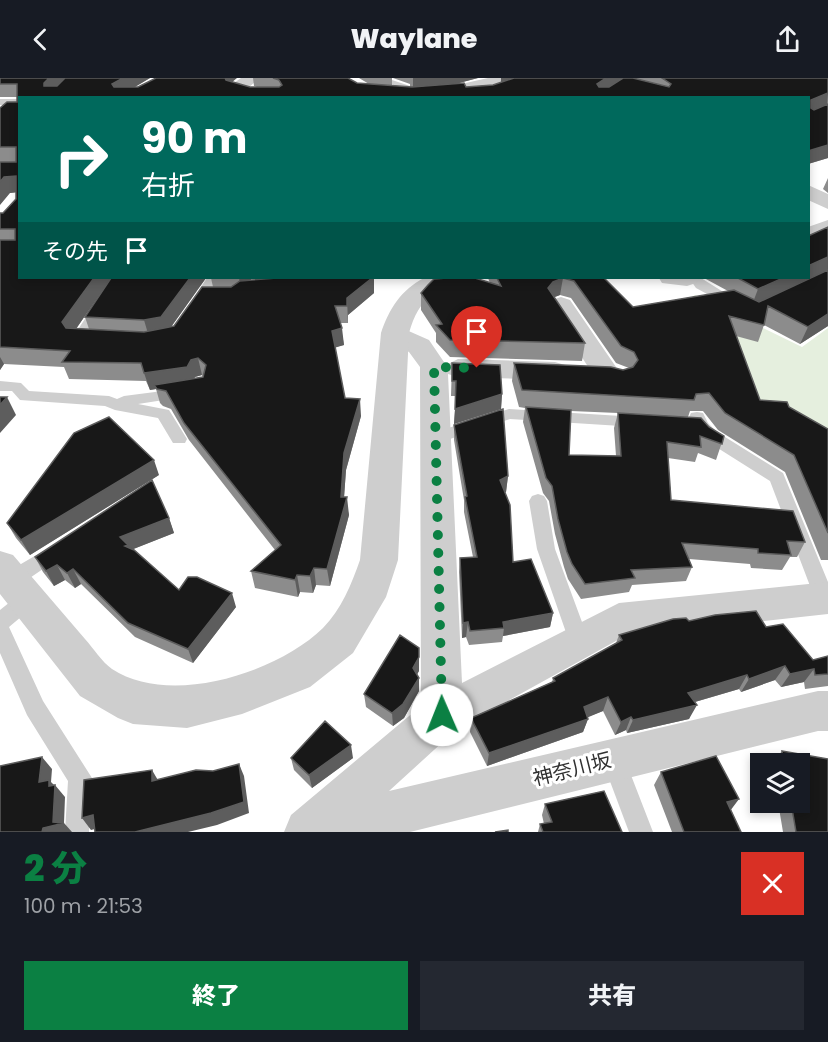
<!DOCTYPE html>
<html lang="ja">
<meta charset="utf-8">
<style>
body{margin:0;font-family:Poppins,"Noto Sans JP",sans-serif;background:#242831;color:#f1f3f6;height:100vh;display:flex;flex-direction:column;font-size:22px;white-space:nowrap}
*{box-sizing:border-box;margin:0}
p{font-size:20px;color:#9ea1a6}
.icon{flex:none;width:33px;height:33px;fill:none;stroke:currentColor;stroke-width:2;stroke-linecap:round;stroke-linejoin:round}
.map{position:relative;height:754px;overflow:hidden}
.drawer{display:flex;flex-direction:column;background:#171b24;flex:1}
.drawer>*{flex:none}
.guide{position:absolute;left:18px;top:18px;width:792px;height:183px;border-radius:0px;box-shadow:0 3px 9px #0003;background:#00695c;color:#fff;overflow:hidden}
.buttons{position:absolute;left:750px;top:675px;display:grid;gap:12px}
.buttons a{display:grid;place-items:center;width:60px;height:60px;border-radius:0px;background:#171b24;box-shadow:0 3px 9px #0003;font-size:30px}
.pin{position:absolute;display:grid;place-items:center;width:51px;height:51px;color:#fff;margin:-62px -26px;border-radius:50% 50% 50% 0;rotate:-45deg;box-shadow:0 0 6px #0007}
.pin .icon{rotate:45deg}
.me{position:absolute;width:66px;margin:-33px;rotate:359deg;stroke-linejoin:round;filter:drop-shadow(0 0 4px #0008)}
.turn{display:flex;align-items:center;gap:21px;height:126px;padding:0 24px;font-size:27px}
.turn .icon{width:78px;height:78px;stroke-width:2.5}
.turn b{display:block;font-size:42px;line-height:51px}
.then{display:flex;align-items:center;height:57px;padding:0 24px;background:#0003;gap:12px;font-size:22px}
.round{display:grid;place-items:center;flex:none;width:63px;height:63px;border-radius:0px;background:#242831}
.summary{display:flex;align-items:center;justify-content:space-between;height:102px;padding:0 24px}
h1{font-size:36px;font-weight:800;line-height:45px;color:#0b8043}
.primary-button{display:flex;gap:12px;margin-top:auto;padding:12px 24px}
.primary-button a{flex:1;height:69px;border-radius:0px;background:#0b8043;color:#fff;font-size:24px;font-weight:800;line-height:69px;text-align:center}
.primary-button a+a{background:#242831;color:#f1f3f6}
header{display:flex;justify-content:space-between;align-items:center;height:78px;padding:0 24px;background:#171b24;font-size:27px;font-weight:800}
.map>svg:first-child{display:block}
.green{fill:#e5efde}
.lines{fill:none;stroke-linecap:round;stroke-linejoin:round}
.service{fill:#cecece;fill-rule:evenodd}
.minor{fill:#cecece;fill-rule:evenodd}
.tertiary{fill:#cecece;fill-rule:evenodd}
.wall{fill:#8c8c8c;fill-rule:evenodd}
.shaded-wall{fill:#5d5d5d}
.building{fill:#181818;stroke:#5d5d5d;stroke-width:1.5}
.route{stroke:#0b8043;stroke-width:10;stroke-dasharray:0 18}
.labels{text-anchor:middle;stroke-width:6;stroke-linejoin:round;paint-order:stroke}
.near-street-label{font-size:20px;fill:#313131;stroke:#fff}
</style>
<header><svg class="icon" aria-label="back" viewBox="0 0 24 24"><path d="M15 5l-7 7 7 7"/></svg>Waylane<svg class="icon" aria-label="share" viewBox="0 0 24 24"><path d="M12 15V3M7 8l5-5 5 5M5 13v7h14v-7"/></svg></header>
<div class="map">
<svg width="828" height="754" viewBox="0 0 828 754">
<rect width="100%" height="100%" fill="#fff"/>
<!-- green -->
<path class="green" d="M695,217L802,269L828,250V358L761,334L662,238Z"/>
<g class="lines">
<!-- service -->
<path class="service" d="M372,0H386L410,8L406,11Z
M0,21H20V27H0Z
M112,200H124L87,259L93,263L86,267L73,265L71,262Z
M207,200H219L201,230H191L189,227Z
M689,200H701L741,225L734,229L729,228L696,210Z
M0,303L21,305L29,313L109,318L117,321L124,318L178,311L183,313L186,316L183,319L138,326L169,332L187,361L185,365H173L158,340L115,332L105,328L20,322L12,313H0Z
M509,331L637,339L643,340L645,344L643,348L637,349L510,341L435,366L429,364L427,360L429,356Z
M697,334L703,335L708,345L717,354L783,395L828,504V528L818,527L815,521L770,403L705,362L695,352L689,339L691,335Z
M538,416L544,418L547,423L555,471L589,563L586,569L579,572L572,569L569,563L537,471L529,423L532,418Z
M55,466L62,468L64,473L62,478L18,508L11,510L4,508L1,502L4,496Z
M27,514L34,516L37,522L34,528L9,549L43,623L92,700L89,754H65L68,703L27,637L0,575V532L20,516Z
M614,671L622,674L653,754H629L602,682L606,674Z"/>
<!-- minor -->
<path class="minor" d="M241,0H260L249,9L279,16L281,20H252L229,13L227,10Z
M488,0H509C496,16 464,16 445,19L437,14L439,11Z
M808,107L828,116V131L808,122Z
M561,219L570,222L616,289L620,295L616,301L606,304L596,301L548,227L552,222Z
M395,247L429,262L446,287L458,281L555,284L565,287L569,293L565,299L555,302L458,299L448,296L462,605L619,525L828,504V536L625,558L457,651L389,713L818,613H828V653H818L410,754H284L291,737L421,628L420,289L409,274L386,261L382,255L386,249Z"/>
<!-- tertiary -->
<path class="tertiary" d="M828,142V157L808,164V149Z
M424,200H457C452,207 443,209 436,214C420,224 414,238 409,255L398,482L386,519L353,575L310,609L242,636L187,650L133,646L118,640L80,618L0,516V473L13,477C37,505 61,533 85,561C93,570 102,584 112,591C170,629 277,595 323,550C341,532 352,505 360,482L381,255C389,231 401,212 424,200Z
M659,200H700L696,205L687,208L662,205Z"/>
</g>
<!-- wall -->
<path class="wall" d="M0,0H150L135,9L233,4L250,9H257L254,8L253,0H348L357,5L369,6L359,0H392V8L410,9V6L393,0H478L454,6L466,9L493,7L501,4V0H828V80L808,86V20H20V200H206L171,249L174,248L213,209L211,200H252L250,202L304,200H374V215L348,237V245H340L344,267L335,269L345,320L361,338L346,392L344,419L349,437L330,508L316,507L313,515L300,514L298,519L255,510L251,493L275,472L189,362L171,331L163,328L160,325L156,311L150,312L146,303L69,301L64,289L4,286L0,292V135H3L16,121V114L10,115L0,83V30L17,24V19H0ZM104,210L85,239L89,251H76ZM202,297L203,299L194,301L195,299Z
M828,100V115L823,111Z
M828,149V248L800,266L764,247L758,264L736,258L760,322L789,329L828,351V482H821L785,394L718,352L703,333H690L688,339L709,349L724,358L716,382L698,375L695,384L668,380L671,422L805,464L797,479H790L782,492L751,490L750,486L689,481L692,489L686,503L632,507L629,514L581,521L568,501L564,489L555,456L549,423L543,415L523,344L525,330L519,329L512,303L514,285L623,292L629,290L616,285L571,220L560,217L554,219L585,265L582,283L450,279L436,264V255L421,232V215L490,205L488,200H604L633,229L728,213L704,200H808ZM571,333L618,335L614,350L616,378L569,377Z
M452,285L502,316L501,331L454,346L456,318H451Z
M454,347L508,398L506,414H505L513,484L553,535L550,549L503,558L502,564L469,567L466,559L462,560L459,494L460,480L473,479L464,434V422L454,362Z
M159,397L30,477L16,460L7,445Z
M169,440L174,455L133,471L179,512L236,529L193,585L135,559L81,506L75,510L65,502L54,508L43,494L35,479Z
M689,543L766,549L813,582L828,578V608L805,611L804,604L781,609L775,602L741,614L739,611L695,624L689,641L627,655L626,652L615,657L603,633L587,639L588,641L583,654L487,688L470,654L471,640L552,604L553,600L616,565L619,557Z
M419,593L417,596L419,613L404,640L393,648L366,629L364,616Z
M782,673L828,681V754H783L778,724H800V686H772Z
M291,680H353L312,710L294,692Z
M661,694L731,732L741,754H672L654,707Z
M545,726L622,754H538L540,746H544L542,737Z"/>
<!-- shaded-wall -->
<path class="shaded-wall" d="M49,0H68L48,18L44,8V5Z
M123,0H150L116,20L112,6Z
M223,0H237L225,10Z
M413,0H478L452,7L413,11Z
M501,0H516L501,8Z
M606,0H622L595,20L597,6Z
M828,15L827,27L808,35L811,22Z
M828,67V80L808,86V73Z
M16,98L20,114L10,115L0,127V104L4,99Z
M828,179V191L827,193L752,227L758,211L783,200H808V188Z
M94,200H111L69,261L62,244Z
M190,200H206L166,256L149,259L144,242Z
M239,200H252L242,217Z
M372,200H374V215L348,237V245L347,220Z
M563,200L560,217L550,221L548,210L553,204Z
M828,236V248L800,266L808,249Z
M342,250L344,267L334,270L332,253Z
M0,279L4,286L0,292Z
M198,280L202,297L195,299L191,306L154,307L156,311L150,312L144,295Z
M502,316L501,331L454,346L455,331Z
M7,319L16,337L0,355V327Z
M360,321L361,338L346,392L343,434L347,419L349,437L330,508L327,491L341,419L344,375Z
M154,382L159,397L30,477L21,462Z
M508,398L506,414L498,418L500,402Z
M169,440L174,455L131,472L135,482L120,459Z
M57,487L65,502L54,508L46,493Z
M314,490L316,507L313,515L310,498Z
M73,491L81,506L75,510L67,495Z
M297,497L300,514L298,519L295,502Z
M232,515L236,529L193,585L188,571Z
M553,535L550,549L503,558L504,550L503,544Z
M468,544L466,559L462,560L463,545Z
M419,579V593L413,604V590Z
M785,588L775,602L741,614L749,601Z
M814,591L804,604L781,609L790,596Z
M747,597L739,611L681,628L688,615Z
M419,600V613L404,640L393,648L392,635Z
M608,619L603,633L579,643L584,629Z
M697,627L689,641L627,655L633,642Z
M631,639L626,652L615,657L621,644Z
M588,641L583,654L487,688L489,675Z
M351,667L353,680L312,710L309,697Z
M42,679L52,691L51,704L55,708V707L65,719L64,745L72,754H42L43,750L53,744L39,704Z
M239,686L244,698L249,735L217,747L188,754H135Z
M152,692L159,704L152,703Z
M739,721L730,733L727,724Z
M93,737L102,749L91,752L82,740Z"/>
<!-- building -->
<path class="building" d="M0,0H49L44,5V8H57L65,0H123L112,6L114,9H138L156,0H225L226,2L250,9H279L282,7L279,2L273,0H348L357,5L412,9L464,5L466,9L493,7L514,0H606L597,6L599,9H609L623,0H633L669,9L671,6L662,0H828V15L811,22V30L814,32L828,26V67L808,73V20H20V200H94L62,244L66,250L144,254L174,248L202,209H231L240,203L277,200H372L347,220V228H335L342,250L332,253L345,320L360,321L344,375L341,419H347L327,491L314,490L310,498L297,497L295,502L251,493L281,467L184,345L166,313L157,311L154,307L203,299L206,287L198,280L191,282L187,289L144,295L141,285L62,284L70,273L0,269V162H15V151H0V135H3L16,121V98L4,99L0,104V84H16V69H0V30L7,24H17V6H0Z
M828,149V179L808,188V158Z
M828,192V236L808,249L768,228L764,247L729,238L760,322L787,324L789,329L828,351V455L794,377L725,335L709,315L696,316L694,322L522,312L514,285L611,289L623,292L633,289L638,282L634,274L621,268L574,203L563,200L553,204L548,210L585,265L450,262L436,247L442,246L421,215L428,207L434,201L447,200H475L501,208L497,200H604L633,229L734,212L759,224Z
M111,200H190L161,239L144,242L85,239Z
M738,200H783L758,211Z
M452,285L500,287L502,316L455,331L456,303H452Z
M0,319H7L0,327Z
M526,329L571,332L569,377L621,378L618,335L701,340L709,349L724,358L722,366L700,358L701,369L667,364L671,422L793,433L805,464L787,463L791,477L758,475V471L682,465L692,489L631,492L635,500L585,506L572,486L567,474L558,441L552,408L546,400Z
M503,331L508,398L500,402L510,427L513,484L531,481L553,535L503,544L504,550L470,553L468,544L463,545L460,480L477,479L465,419L467,418L454,347Z
M109,339L154,382L21,462L7,445L74,355Z
M152,402L169,440L120,459L128,467L125,468L134,472L179,512L188,499H197L232,515L188,571L128,545L73,491L67,495L57,487L46,493L35,479Z
M756,533L766,549L783,546L813,582L828,578V596L815,597L814,591L790,596L785,588L749,601L747,597L688,615L697,627L633,642L631,639L621,644L608,619L584,629L588,641L489,675L471,640L555,603L553,600L622,562L619,557L673,541L686,540L689,543L715,537Z
M400,557L419,570V579L413,590L419,600L403,626L392,635L364,616Z
M325,643L351,667L309,697L291,680Z
M782,673L828,681V754H796L791,724H800V686H784Z
M716,678L739,721L727,724L741,754H684L661,694Z
M42,679L39,704L49,702V708L55,707L53,744L64,745L43,750L42,754H0V688Z
M239,686L244,724L211,735L135,754H95L93,737L82,740L84,702L152,692V703L196,692L213,693Z
M604,713L622,754H543L540,746L552,744L545,726Z
M508,752V754H495Z"/>
<g class="lines">
<!-- route -->
<path class="route" d="M442,637L434,289L477,290"/>
</g>
<g class="labels">
<!-- near-street labels -->
<g class="near-street-label">
<text transform="translate(572 691) rotate(-14)" y="7">神奈川坂</text>
</g>
</g>
</svg>
<div class="buttons">
<a><svg class="icon" aria-label="layers" viewBox="0 0 24 24"><path d="M12 4l9 5-9 5-9-5zM3 14l9 5 9-5"/></svg></a>
</div>
<div class="pin" style="left:477px;top:290px;background:#d93025"><svg class="icon" aria-label="arrive" viewBox="0 0 24 24"><path d="M6 21V4h12l-3 4 3 4H6"/></svg></div>
<svg class="me" style="left:442px;top:637px" viewBox="-20 -20 40 40"><circle r="19" fill="#fff"/><path d="M0-13L10 11 0 6-10 11z" fill="#0b8043"/></svg>
<div class="guide">
<div class="turn"><svg class="icon" aria-label="right" viewBox="0 0 24 24"><path d="M7 20v-9h11M14 6l5 5-5 5"/></svg><div><b>90 m</b>右折</div></div>
<div class="then">その先<svg class="icon" aria-label="arrive" viewBox="0 0 24 24"><path d="M6 21V4h12l-3 4 3 4H6"/></svg></div>
</div>
</div>
<section class="drawer">
<div class="summary"><div><h1>2 分</h1><p>100 m · 21:53</p></div><a class="round" style="background:#d93025;color:#fff"><svg class="icon" aria-label="close" viewBox="0 0 24 24"><path d="M6 6l12 12M18 6L6 18"/></svg></a></div>
<div class="primary-button"><a>終了</a><a>共有</a></div>
</section>
